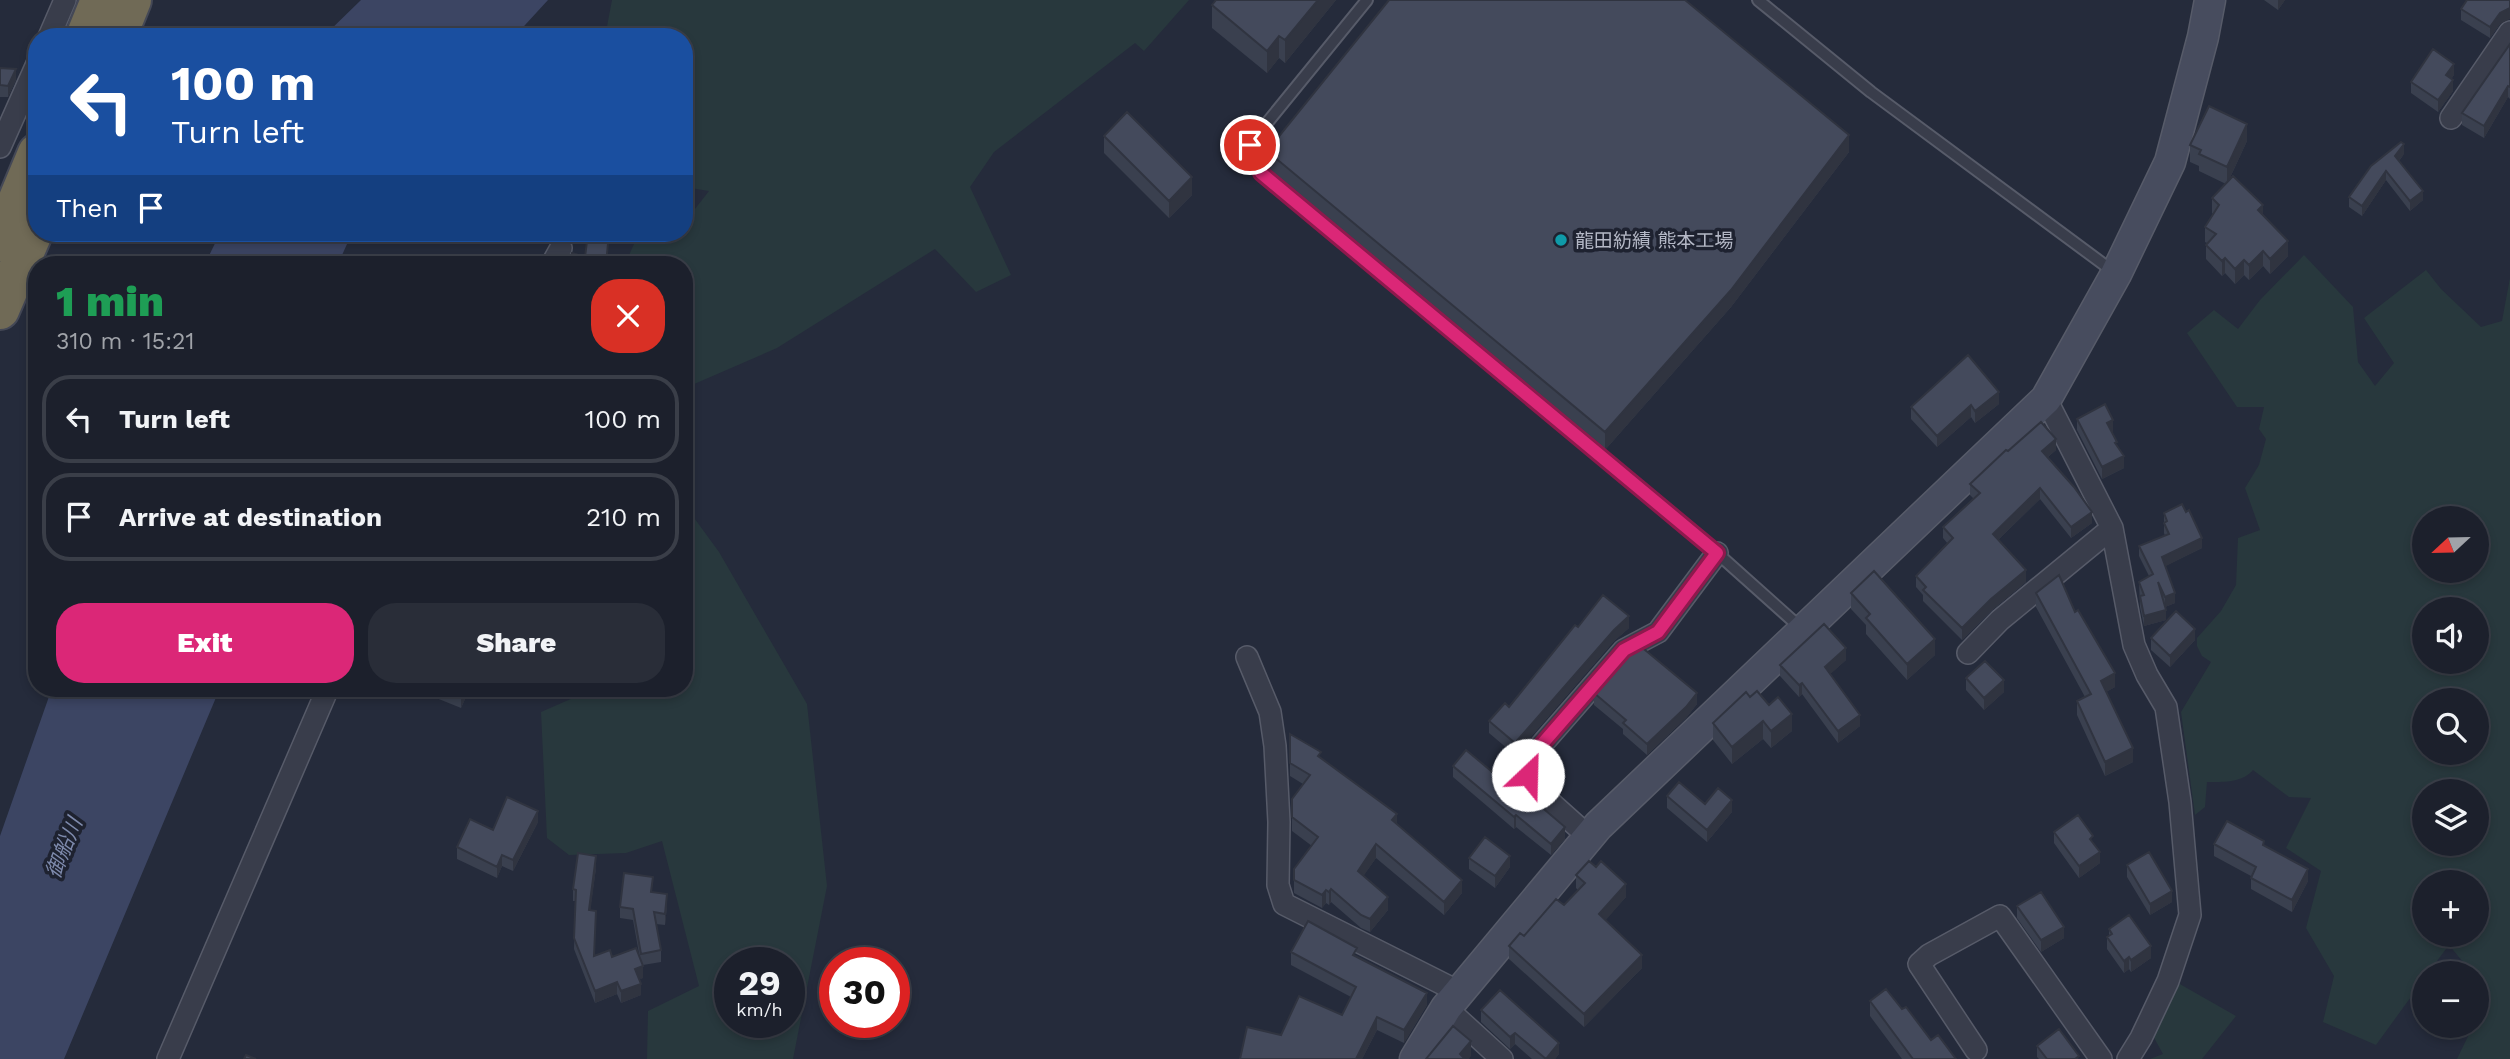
<!DOCTYPE html>
<meta charset="utf-8">
<style>
body{margin:0;font-family:"Work Sans","Noto Sans JP",sans-serif;background:#292d38;color:#f1f3f6;height:100vh;display:flex;flex-direction:column;font-size:26px;white-space:nowrap}
*{box-sizing:border-box;margin:0}
p{font-size:23px;color:#a0a3a9}
.icon{flex:none;width:38px;height:38px;fill:none;stroke:currentColor;stroke-width:2;stroke-linecap:round;stroke-linejoin:round}
.map{position:relative;flex:1;overflow:hidden}
.details{position:absolute;left:28px;top:256px;width:665px;height:441px;display:flex;flex-direction:column;background:#1c202c;border-radius:28px;box-shadow:0 4px 10px #0003,0 0 0 2px #3a3e48}
.details>*{flex:none}
.banner{position:absolute;left:28px;top:28px;width:665px;height:214px;border-radius:28px;box-shadow:0 4px 10px #0003,0 0 0 2px #3a3e48;background:#1a4fa0;color:#fff;overflow:hidden}
.needle{width:46px;rotate:248deg}
.tools{position:absolute;left:2412px;top:506px;display:grid;gap:14px}
.tools a{display:grid;place-items:center;width:77px;height:77px;border-radius:50%;background:#1c202c;box-shadow:0 4px 10px #0003,0 0 0 2px #3a3e48;font-size:35px}
.speed{position:absolute;left:714px;top:947px;display:flex;gap:14px;font-size:35px;font-weight:700;text-align:center}
.speed>*{display:grid;place-content:center;width:91px;height:91px;border-radius:50%;background:#1c202c;box-shadow:0 4px 10px #0003,0 0 0 2px #3a3e48;line-height:1}
.speed small{font-size:18px;font-weight:400}
.speed .limit{border:10px solid #d22;background:#fff;color:#111}
.pin{position:absolute;display:grid;place-items:center;width:60px;height:60px;color:#fff;margin:-30px;border:4px solid #fff;border-radius:50%;box-shadow:0 2px 7px #0007}
.me{position:absolute;width:77px;margin:-38px;rotate:24deg;stroke-linejoin:round;filter:drop-shadow(0 0 5px #0008)}
.turn{display:flex;align-items:center;gap:24px;height:147px;padding:0 28px;font-size:32px}
.turn .icon{width:91px;height:91px;stroke-width:2.5}
.turn b{display:block;font-size:49px;line-height:60px}
.then{display:flex;align-items:center;height:66px;padding:0 28px;background:#0003;gap:14px;font-size:26px}
.round{display:grid;place-items:center;flex:none;width:74px;height:74px;border-radius:28px;background:#292d38}
.summary{display:flex;align-items:center;justify-content:space-between;height:119px;padding:0 28px}
h1{font-size:42px;font-weight:800;line-height:52px;color:#1e9e55}
.action{display:flex;gap:14px;margin-top:auto;padding:14px 28px}
.action a{flex:1;height:80px;border-radius:28px;background:#db2777;color:#fff;font-size:28px;font-weight:800;line-height:80px;text-align:center}
.action a+a{background:#292d38;color:#f1f3f6}
ul{padding:0;list-style:none}
li{display:flex;align-items:center;gap:21px;height:88px;margin:0 14px 10px;padding:0 14px;border:4px solid #3a3e48;border-radius:28px}
li div{flex:1}
li b{display:block;font-size:26px}
li em{font-style:normal}
.map>svg:first-child{display:block}
.green{fill:#28383d;fill-rule:evenodd}
.water{fill:#3c4563}
.lines{fill:none;stroke-linecap:round;stroke-linejoin:round}
.lane-casing{stroke:#575b69;stroke-width:14}
.street-casing{stroke:#575b69;stroke-width:24}
.secondary-casing{stroke:#575b69;stroke-width:33}
.highway-casing{stroke:#444856;stroke-width:42}
.lane{stroke:#393d4b;stroke-width:10}
.street{stroke:#393d4b;stroke-width:21}
.secondary{stroke:#474c5e;stroke-width:30}
.highway{stroke:#706a56;stroke-width:38}
.wall{fill:#3a404f}
.shaded-wall{fill:#303440}
.building{fill:#444a5c;stroke:#303440;stroke-width:2}
.route-casing{stroke:#8e194d;stroke-width:18}
.route{stroke:#db2777;stroke-width:12}
.culture-dot{fill:#0f9aa8;stroke:#1e2230;stroke-width:2.5}
.labels{text-anchor:middle;stroke-width:7;stroke-linejoin:round;paint-order:stroke}
.poi-label{font-size:19px;fill:#b4b8c6;stroke:#1e2230;text-anchor:start}
.water-label{font-size:21px;font-style:italic;fill:#7e8aac;stroke:#1e2230}
</style>
<div class="map">
<svg width="2510" height="1059" viewBox="0 0 2510 1059">
<rect width="100%" height="100%" fill="#252b3b"/>
<!-- green -->
<path class="green" d="M612,0H1189L1144,51L1135,43L994,152L970,187L1011,275L976,292L935,249L777,348L685,388L684,391V264H625L639,233H684V223L709,191L684,187V37H605Z
M2304,255L2353,307L2358,362L2375,386L2394,363L2364,318L2426,270L2441,289L2481,327L2502,321L2510,278V1059H2457L2473,1026H2476V1018L2488,992L2476,978V973H2472L2449,945L2428,973H2424V979L2376,1045L2323,1022L2334,976L2306,928L2321,871L2286,848L2311,798L2289,797L2253,770C2242,783 2223,782 2207,782L2205,807L2195,815L2181,712L2211,662L2202,656L2197,646V638L2221,611L2236,585L2238,538L2260,530L2245,488L2259,465L2266,439L2259,429L2264,407H2237L2187,333L2214,310L2238,329L2260,300ZM2424,518H2476V570H2424ZM2424,609H2476V662H2424ZM2424,700H2476V752H2424ZM2424,791H2476V844H2424ZM2424,882H2476V934H2424Z
M684,504L719,552L807,704L827,886L793,1059H647L648,1011L699,986L662,841L626,853L569,855L547,838L541,712L589,691V688H684ZM730,962H789V1022H730Z
M2178,983L2236,1016L2202,1059H2150L2163,1054L2152,1034Z"/>
<!-- water -->
<path class="water" d="M361,0H548L514,37H323Z
M220,233H352L338,264H205Z
M52,688H220L64,1059H0V836Z"/>
<g class="lines">
<defs>
<path id="lane" d="M1367,0L1249,145L1260,173L1717,553L1802,629
M1758,0L1871,92L2114,272"/>
<path id="street" d="M49,37L65,0
M2451,118L2510,32
M0,147L37,64
M552,264L561,248
M2046,399L2112,528L2134,645L2147,675L2166,707L2180,802L2190,915L2168,981L2141,1038L2128,1059
M1968,653L2000,620L2112,528
M1247,657L1270,712L1275,746L1279,822L1278,885L1284,904L1459,992
M1589,837L1541,794L1528,775L1530,758L1624,650L1658,632L1717,553
M1446,1008L1502,1059
M1976,1050L1919,964L1929,955L2000,916L2101,1059
M168,1059L328,688"/>
<path id="secondary" d="M1415,1059L1446,1008L1598,826L2046,399L2116,274L2170,162L2203,37L2210,0"/>
<path id="highway" d="M85,37L100,0
M117,37L132,0
M0,242L37,153
M0,310L37,224"/>
</defs>
<!-- lane casing -->
<use href="#lane" class="lane-casing"/>
<!-- street casing -->
<use href="#street" class="street-casing"/>
<!-- secondary casing -->
<use href="#secondary" class="secondary-casing"/>
<!-- highway casing -->
<use href="#highway" class="highway-casing"/>
<!-- lane -->
<use href="#lane" class="lane"/>
<!-- street -->
<use href="#street" class="street"/>
<!-- secondary -->
<use href="#secondary" class="secondary"/>
<!-- highway -->
<use href="#highway" class="highway"/>
</g>
<!-- wall -->
<path class="wall" d="M1216,0H1336L1285,63L1279,58L1267,73L1212,28V5Z
M2264,0H2285L2278,10Z
M2461,9L2500,24L2490,38L2461,20Z
M2510,44V99L2508,97L2484,138L2462,125V113Z
M0,68L16,80L8,97H0Z
M2454,75L2451,79L2453,91L2438,112L2411,93V82Z
M1104,136L1192,195L1169,218L1104,153Z
M2247,141L2228,182L2263,215L2288,256L2270,274L2263,266L2249,280L2244,275L2235,284L2225,273L2222,276L2206,259V245L2207,243L2205,242V227L2213,214L2212,213V198L2226,184L2199,171V166L2190,162V145Z
M1267,151L1849,152L1731,307L1605,450L1267,168Z
M2404,154L2399,161L2423,200L2410,211L2386,180L2362,216L2349,207V197Z
M1999,404L1975,423L1971,417L1937,447L1911,419V407Z
M2077,419L2113,432H2112L2124,468L2102,479L2077,430Z
M2056,450L2048,457L2092,523L2071,538L2040,499L1998,540L2026,582L1991,611L1962,640L1923,601V595L1916,587V576L1948,544L1943,538V527L1974,499L1970,495V484L2008,451Z
M2164,513L2202,548L2165,566L2175,603L2165,607L2166,620L2144,626L2140,607L2139,582L2149,576L2139,556V546L2165,536L2164,533Z
M1851,593L1935,655L1907,680L1866,634V625L1851,609Z
M2036,593L2075,612L2115,687L2106,692L2133,762L2105,776L2077,715V701L2085,697L2036,607Z
M1578,627L1629,628L1614,641L1515,755L1489,733V721L1509,707Z
M2151,638L2195,640L2170,667L2151,650Z
M1846,660L1830,674L1860,726L1838,743L1802,694L1799,697L1780,676V665Z
M1966,678L2004,692L1984,710L1966,690Z
M419,688H470L461,708L419,691Z
M1594,693L1697,704L1686,718L1647,755L1623,734V729L1594,705Z
M1750,697L1769,705L1792,731L1771,748L1763,739L1732,764L1713,740V723Z
M1290,734L1321,758L1397,825L1462,893L1444,915L1376,858L1363,876L1388,910L1370,932L1361,928L1331,902L1329,905L1326,903L1322,908L1294,893V869L1312,846L1292,831V799L1303,784L1290,776Z
M1453,766L1565,839L1551,855L1516,827L1514,829L1453,777Z
M1667,796L1705,804L1732,812L1707,842L1667,808Z
M538,822L513,871L502,866L497,878L457,859V847L493,830Z
M2054,832L2093,843L2100,863L2079,878L2054,843Z
M2214,844L2264,846L2308,881L2292,912L2251,889V876L2214,856Z
M1469,858L1510,867L1495,888L1469,869Z
M2127,865L2172,902L2150,915L2127,877Z
M596,868L590,910L595,956L640,959L633,920L620,918V907L653,892L667,906L665,925L656,924L661,950V962L643,965V978L639,979L641,995L621,1003L617,994L595,1003L574,949L575,901H573V889Z
M1576,875L1626,897L1605,920L1642,968L1584,1027L1509,959V946L1564,905L1578,890L1576,888Z
M2017,906L2064,938L2041,952L2017,918Z
M2109,929L2151,958L2131,972L2129,969L2124,973L2107,949V937L2109,936Z
M1291,952L1357,957L1427,1005L1404,1043L1377,1030L1362,1059H1240L1281,1035L1342,1015L1351,997L1291,965Z
M1870,1001L1902,1009L1931,1040L1956,1059H1902L1870,1016Z
M1481,1010L1559,1054L1555,1059H1532L1515,1044L1510,1049L1481,1022Z
M2037,1046L2079,1059H2039L2037,1057Z"/>
<!-- shaded-wall -->
<path class="shaded-wall" d="M1318,0H1336L1285,63V40Z
M2278,0H2285L2278,10Z
M2510,8V19L2500,24L2490,38V27L2500,13Z
M1279,36V58L1267,73V51Z
M2454,64V75L2446,87V75Z
M16,69V80L8,97V86Z
M2453,80V91L2438,112V100Z
M2508,86V97L2484,138V126Z
M2247,124V141L2227,184V167Z
M1849,135V152L1731,307L1605,450V432Z
M2404,144V154L2395,166V156Z
M2386,171V180L2362,216V206Z
M1192,177V195L1169,218V201Z
M2423,191V200L2410,211V201Z
M2263,205V220L2258,210Z
M609,233L607,264H604Z
M2288,241V256L2270,274V259Z
M2263,251V266L2249,280V265Z
M2225,258V273L2222,276V261Z
M2244,260V275L2235,284V269Z
M1999,392V404L1975,423V411Z
M1971,405V417L1937,447V436Z
M2113,420V432L2107,434V423Z
M2056,439V450L2042,462V451Z
M2124,456V468L2102,479V467Z
M2040,488V499L1993,545V534Z
M2092,512V523L2071,538V527Z
M2202,538V548L2162,568V557Z
M2026,570V582L1991,611L1962,640V628L1991,599Z
M2175,593V603L2165,607V597Z
M2166,610V620L2144,626V616Z
M1629,616V628L1614,641L1515,755V743L1614,630Z
M2195,629V640L2170,667V656Z
M1935,639V655L1907,680V664Z
M1846,648V660L1825,679V667Z
M2115,673V687L2101,695V681Z
M2004,680V692L1984,710V698Z
M1802,683V694L1799,697V685Z
M465,688H470L461,708V697Z
M1697,693V704L1686,718L1647,755V744Z
M1792,714V731L1771,748V731Z
M1860,715V726L1838,743V731Z
M1763,721V739L1732,764V747Z
M2133,748V762L2105,776V762Z
M1732,800V812L1707,842V830Z
M538,811V822L513,871V860Z
M1397,814V827L1392,820Z
M1516,815V827L1514,829V817Z
M1565,827V839L1551,855V844Z
M1376,844V858L1358,884V871Z
M2100,852V863L2079,878V866Z
M502,855V866L497,878V867Z
M596,856V868L589,922V910Z
M1510,856V867L1495,888V876Z
M2308,869V881L2292,912V900Z
M1462,880V893L1444,915V902Z
M1626,884V897L1599,928V914Z
M1331,889V902L1329,905V892Z
M1326,890V903L1322,908V895Z
M2172,891V902L2150,915V904Z
M667,894V906L665,925V914Z
M1388,897V910L1370,932V919Z
M2064,927V938L2041,952V940Z
M2151,946V958L2131,972V960Z
M1642,955V968L1584,1027V1014Z
M2129,957V969L2124,973V961Z
M643,966V978L635,981V969Z
M617,982V994L595,1003V991Z
M641,984V995L621,1003V991Z
M1427,993V1005L1404,1043V1030Z
M1377,1017V1030L1362,1059H1356Z
M1515,1033V1044L1510,1049V1037Z
M1471,1041V1056L1469,1059H1460V1054Z
M1559,1043V1054L1555,1059H1546Z"/>
<!-- building -->
<path class="building" d="M1216,0H1318L1285,40L1279,36L1267,51L1212,5Z
M1389,0H1685L1849,135L1731,290L1605,432L1267,151Z
M2467,0H2510V8L2500,13L2490,27L2461,9Z
M2510,44V87L2508,86L2484,126L2462,113Z
M2433,49L2454,64L2446,75L2453,80L2438,100L2411,82Z
M0,68L16,69L8,86L0,85Z
M2209,106L2247,124L2227,167L2199,154L2201,150L2190,145Z
M1127,112L1192,177L1169,201L1104,136Z
M2401,142L2404,144L2395,156L2423,191L2410,201L2386,171L2362,206L2349,197L2371,166Z
M2233,176L2263,205L2258,210L2288,241L2270,259L2263,251L2249,265L2244,260L2235,269L2225,258L2222,261L2206,245L2216,234L2205,227L2219,205L2212,198Z
M588,233H609L607,254L604,264H569L572,253L585,257Z
M1968,355L1999,392L1975,411L1971,405L1937,436L1911,407Z
M2105,404L2113,420L2107,423L2117,442L2115,443L2124,456L2102,467L2077,419Z
M2041,422L2056,439L2042,451L2074,487L2092,512L2071,527L2040,488L1993,534L2026,570L1991,599L1962,628L1923,590L1926,587L1916,576L1953,538L1943,527L1980,493L1970,484L2006,450L2008,451Z
M2182,504L2186,512L2189,510L2202,538L2162,557L2175,593L2165,597L2158,582L2166,610L2144,616L2140,596L2144,595L2139,582L2153,574L2139,546L2169,534L2164,523L2167,521L2164,513Z
M1874,571L1935,639L1907,664L1866,618L1870,614L1851,593Z
M2059,575L2075,612L2078,610L2115,673L2101,681L2133,748L2105,762L2077,701L2091,694L2036,593Z
M1603,595L1629,616L1614,630L1515,743L1489,721L1505,703L1509,707L1575,625L1578,627Z
M2176,611L2195,629L2170,656L2151,638Z
M1824,624L1846,648L1825,667L1860,715L1838,731L1802,683L1799,685L1780,665Z
M1639,645L1697,693L1686,707L1647,744L1623,723L1626,720L1594,693L1632,649Z
M1985,661L2004,680L1984,698L1966,678Z
M439,688H465L461,697Z
M1757,691L1769,705L1778,697L1792,714L1771,731L1763,721L1732,747L1713,723L1746,692L1750,697Z
M1290,734L1321,752L1318,756L1397,814L1392,820L1462,880L1444,902L1376,844L1358,871L1388,897L1370,919L1361,915L1331,889L1329,892L1326,890L1322,895L1294,880V869L1318,837L1292,817V799L1310,775L1290,763Z
M1466,750L1502,780L1505,776L1565,827L1551,844L1516,815L1514,817L1453,766Z
M1679,782L1705,804L1718,788L1732,800L1707,830L1667,796Z
M507,797L538,811L513,860L502,855L497,867L457,847L470,819L493,830Z
M2078,815L2093,836L2090,839L2100,852L2079,866L2054,832Z
M2227,821L2264,841L2263,845L2308,869L2292,900L2251,878L2256,867L2214,844Z
M1485,837L1510,856L1495,876L1469,858Z
M2149,852L2172,891L2150,904L2127,865Z
M578,853L596,856L589,910L596,911L594,956L610,950L612,957L636,948L643,966L635,969L641,984L621,991L617,982L595,991L574,938L576,890L573,889Z
M1589,861L1596,867L1601,861L1626,884L1599,914L1642,955L1584,1014L1509,946L1520,933L1524,936L1556,899L1564,905L1585,883L1576,875Z
M624,873L653,877L651,892L667,894L665,914L654,912L661,950L641,954L633,909L620,907Z
M2041,892L2064,927L2041,940L2017,906Z
M2129,915L2151,946L2131,960L2129,957L2124,961L2107,937L2112,934L2109,929Z
M1308,921L1357,948L1353,955L1427,993L1404,1030L1377,1017L1356,1059H1240L1247,1027L1281,1035L1299,996L1342,1015L1356,987L1291,952Z
M1886,989L1902,1009L1906,1007L1931,1040L1938,1035L1956,1059H1913L1870,1001Z
M1500,990L1559,1043L1546,1059L1515,1033L1510,1037L1481,1010Z
M1453,1026L1471,1041L1460,1054L1465,1059H1426Z
M2059,1029L2079,1056L2075,1059H2047L2037,1046Z
M246,1055L256,1059H244Z"/>
<g class="lines">
<defs>
<path id="route" d="M1250,145L1261,173L1717,553L1658,632L1624,650L1530,758L1528,775"/>
</defs>
<!-- route casing -->
<use href="#route" class="route-casing"/>
<!-- route -->
<use href="#route" class="route"/>
</g>
<!-- markers -->
<circle class="culture-dot" cx="1561" cy="240" r="7"/>
<g class="labels">
<!-- poi labels -->
<g class="poi-label">
<text x="1575" y="247">龍田紡績 熊本工場</text>
</g>
<!-- water labels -->
<g class="water-label">
<text transform="translate(64 848) rotate(-68)" y="7">御船川</text>
</g>
</g>
</svg>
<div class="tools">
<a><svg class="needle" viewBox="-14 -14 28 28"><path d="M0-13l5 13h-10z" fill="#e53935"/><path d="M0 13l5-13h-10z" fill="#a0a3a9"/></svg></a>
<a><svg class="icon" aria-label="sound" viewBox="0 0 24 24"><path d="M4 9h4l5-4v14l-5-4H4zM17 9q2 3 0 6"/></svg></a>
<a><svg class="icon" aria-label="search" viewBox="0 0 24 24"><circle cx="10" cy="10" r="6"/><path d="M15 15l6 6"/></svg></a>
<a><svg class="icon" aria-label="layers" viewBox="0 0 24 24"><path d="M12 4l9 5-9 5-9-5zM3 14l9 5 9-5"/></svg></a>
<a>+</a>
<a>−</a>
</div>
<div class="speed"><div>29<small>km/h</small></div><div class="limit">30</div></div>
<div class="pin" style="left:1250px;top:145px;background:#d93025"><svg class="icon" aria-label="arrive" viewBox="0 0 24 24"><path d="M6 21V4h12l-3 4 3 4H6"/></svg></div>
<svg class="me" style="left:1528px;top:775px" viewBox="-20 -20 40 40"><circle r="19" fill="#fff"/><path d="M0-13L10 11 0 6-10 11z" fill="#db2777"/></svg>
<div class="banner">
<div class="turn"><svg class="icon" aria-label="left" viewBox="0 0 24 24"><path d="M17 20v-9H6M10 6l-5 5 5 5"/></svg><div><b>100 m</b>Turn left</div></div>
<div class="then">Then<svg class="icon" aria-label="arrive" viewBox="0 0 24 24"><path d="M6 21V4h12l-3 4 3 4H6"/></svg></div>
</div>
<section class="details">
<div class="summary"><div><h1>1 min</h1><p>310 m · 15:21</p></div><a class="round" style="background:#d93025;color:#fff"><svg class="icon" aria-label="close" viewBox="0 0 24 24"><path d="M6 6l12 12M18 6L6 18"/></svg></a></div>
<ul>
<li><svg class="icon" aria-label="left" viewBox="0 0 24 24"><path d="M17 20v-9H6M10 6l-5 5 5 5"/></svg><div><b>Turn left</b></div><em>100 m</em></li>
<li><svg class="icon" aria-label="arrive" viewBox="0 0 24 24"><path d="M6 21V4h12l-3 4 3 4H6"/></svg><div><b>Arrive at destination</b></div><em>210 m</em></li>
</ul>
<div class="action"><a>Exit</a><a>Share</a></div>
</section>
</div>
